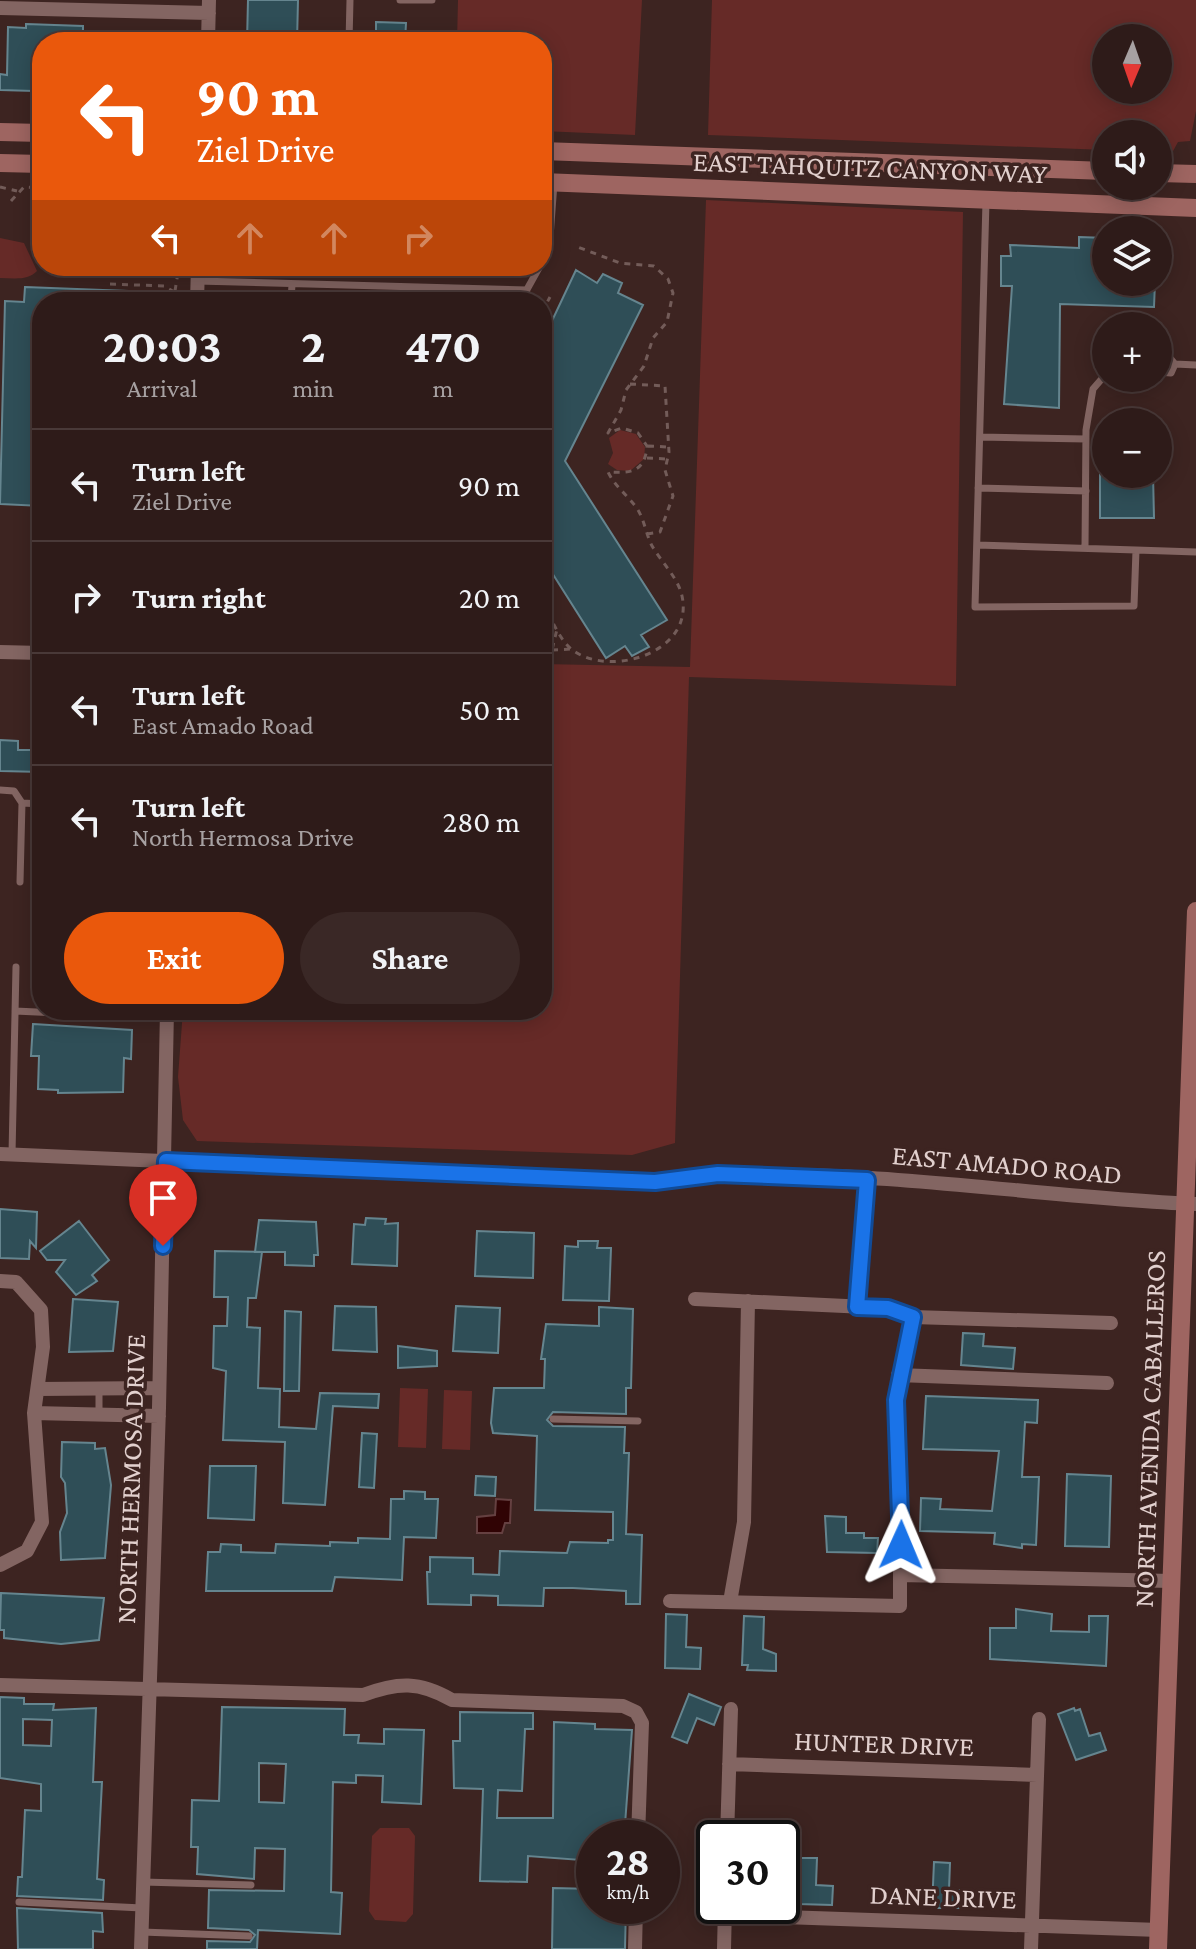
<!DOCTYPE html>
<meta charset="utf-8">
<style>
body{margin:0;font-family:"Crimson Pro",serif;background:#3a2826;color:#f1f3f6;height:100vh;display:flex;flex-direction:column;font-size:30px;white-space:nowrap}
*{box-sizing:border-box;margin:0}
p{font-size:26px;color:#a7a1a2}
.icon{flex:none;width:44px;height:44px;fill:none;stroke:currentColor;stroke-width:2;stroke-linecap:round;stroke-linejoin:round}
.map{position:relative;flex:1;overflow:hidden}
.details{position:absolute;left:32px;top:292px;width:520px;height:728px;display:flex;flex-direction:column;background:#2e1b19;border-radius:32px;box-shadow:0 4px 20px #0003,0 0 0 2px #493938}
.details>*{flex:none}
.hud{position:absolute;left:32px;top:32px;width:520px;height:244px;border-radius:32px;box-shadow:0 4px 20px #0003,0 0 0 2px #493938;background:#ea580c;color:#fff;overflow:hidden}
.needle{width:52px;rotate:182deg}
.controls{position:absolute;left:1092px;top:24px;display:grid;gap:16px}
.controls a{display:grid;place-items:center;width:80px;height:80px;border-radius:50%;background:#2e1b19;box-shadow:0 4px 20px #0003,0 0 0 2px #493938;font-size:40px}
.speed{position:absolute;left:576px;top:1820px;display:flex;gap:16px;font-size:40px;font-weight:700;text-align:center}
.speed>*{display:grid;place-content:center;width:104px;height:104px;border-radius:50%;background:#2e1b19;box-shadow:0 4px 20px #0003,0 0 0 2px #493938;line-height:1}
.speed small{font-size:20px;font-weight:400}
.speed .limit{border:4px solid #111;border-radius:12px;background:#fff;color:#111}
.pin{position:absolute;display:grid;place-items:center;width:68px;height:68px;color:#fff;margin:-82px -34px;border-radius:50% 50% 50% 0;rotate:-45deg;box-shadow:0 0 8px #0007}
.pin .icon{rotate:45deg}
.me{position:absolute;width:88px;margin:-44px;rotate:1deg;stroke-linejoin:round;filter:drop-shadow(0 0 6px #0008)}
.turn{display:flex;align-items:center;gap:28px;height:168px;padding:0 32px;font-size:36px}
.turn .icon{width:104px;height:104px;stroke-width:2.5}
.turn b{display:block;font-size:56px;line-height:68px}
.lanes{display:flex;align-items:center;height:76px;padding:0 32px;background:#0003;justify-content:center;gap:40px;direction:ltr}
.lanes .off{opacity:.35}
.eta{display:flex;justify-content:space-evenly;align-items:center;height:136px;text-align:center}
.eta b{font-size:48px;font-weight:700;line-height:56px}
.button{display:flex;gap:16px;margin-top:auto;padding:16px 32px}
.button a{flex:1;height:92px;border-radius:48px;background:#ea580c;color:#fff;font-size:32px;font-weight:700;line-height:92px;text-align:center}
.button a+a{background:#3a2826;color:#f1f3f6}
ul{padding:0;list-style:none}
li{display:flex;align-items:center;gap:24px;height:112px;padding:0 32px;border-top:2px solid #493938}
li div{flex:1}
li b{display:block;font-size:30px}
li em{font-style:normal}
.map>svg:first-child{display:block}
.green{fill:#662a27;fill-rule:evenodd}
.water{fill:#300304;stroke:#654041;stroke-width:2}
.building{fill:#2f4e57;stroke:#65858f;stroke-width:2;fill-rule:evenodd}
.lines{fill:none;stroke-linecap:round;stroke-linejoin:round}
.path{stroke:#735c59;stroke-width:3;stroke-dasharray:6 6;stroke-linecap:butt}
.lane{stroke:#836562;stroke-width:7}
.street{stroke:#836562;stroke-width:14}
.secondary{stroke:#9e6561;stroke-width:18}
.route-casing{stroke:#114b97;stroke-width:20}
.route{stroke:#1a73e8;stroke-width:14}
.labels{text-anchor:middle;stroke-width:7;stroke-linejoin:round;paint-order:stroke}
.street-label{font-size:28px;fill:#e2d0ce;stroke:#3d2421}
</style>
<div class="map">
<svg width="1196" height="1949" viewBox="0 0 1196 1949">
<rect width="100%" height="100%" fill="#3d2421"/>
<!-- green -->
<path class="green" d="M458,0H642L635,135L542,131V42H457Z
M712,0H1196V111L1190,141L1178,142L1172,153L1158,152V134H1106V150L708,135ZM1158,38V90H1106V38Z
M706,200L963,212L956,686L689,677L675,1143L632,1155L197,1141L183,1120L178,1077L183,1010H542V664L690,667Z
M0,238L24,243L37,271C28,281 13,278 0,278Z
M620,430L636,434L645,447L644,459L630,471L617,470L608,464L613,453L609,438Z
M400,1388L428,1389L426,1448L398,1447Z
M444,1390L472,1391L470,1450L442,1449Z
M380,1828H409L415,1836L413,1914L406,1922L375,1920L369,1911L372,1836Z"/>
<!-- water -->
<path class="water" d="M496,1499L511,1500L510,1523H505L502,1533H477V1517L495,1515Z"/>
<!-- building -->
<path class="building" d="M248,0H298L297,42H247Z
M376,22L406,23L405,42H376Z
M26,24L83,26V42H42L40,84H35L34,91L0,90V74L7,75L8,27L26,28Z
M1079,237L1106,238V282H1155L1154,307L1060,304L1059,408L1004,404L1012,286H1001V256H1011L1010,245L1079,248Z
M576,270L597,283L603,274L622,283L618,293L643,305L565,461L667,620L641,635L649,647L632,656L625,646L606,658L542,557V342Z
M25,287L128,291V302H42V506L0,504L5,301L24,302Z
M1100,474H1153L1154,518H1100Z
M0,740L18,741V750H42V772L0,771Z
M33,1024L132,1030L131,1059L124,1058L123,1092L58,1093V1090L38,1089L39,1056H31Z
M0,1209L37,1212L36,1248L30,1241L29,1259L0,1258Z
M366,1218L386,1219L385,1224L398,1223L397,1266L352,1264L354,1224L365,1225Z
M259,1220L316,1222L318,1255H314V1266L285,1265V1252H255Z
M79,1221L109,1260L92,1275L97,1281L76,1295L56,1272L65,1260H47L40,1251Z
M477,1231L534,1233L533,1278L475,1276Z
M578,1241H598L597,1248H611L609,1301L563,1300L565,1246L578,1247Z
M215,1251L262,1252L256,1298H248L247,1327L260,1328L258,1388L280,1389L279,1427L316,1429L320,1393L379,1394L378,1408L333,1406L325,1505L283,1503L285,1442L223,1440L226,1371L213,1368L214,1326H227L228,1297H214Z
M73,1299L118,1302L113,1351L69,1352Z
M335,1306L376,1307L377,1352L333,1350Z
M456,1306L500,1308L498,1353L453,1351Z
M599,1307L633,1309L631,1388H626V1414L553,1412L547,1420L553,1426L625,1427L624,1453H629L626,1534L642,1535L640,1604H626V1591L573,1588H544L543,1606L498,1605V1596L471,1595V1605L428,1604L427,1572H430V1557L473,1558V1574L499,1575L500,1551L567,1553L570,1542L608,1543V1540H613V1512L535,1510L537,1436L493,1433L491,1423L494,1388H544L545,1359H541L546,1324L599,1326Z
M285,1311L301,1312L299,1391H284Z
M963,1333L984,1334L983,1346L1015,1348L1013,1369L961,1365Z
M398,1346L437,1351V1366L398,1368Z
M926,1396L1038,1400L1037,1423L1025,1422L1022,1477H1039L1036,1545L1022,1544V1548L994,1544L995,1533L920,1531L921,1498L941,1499L940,1509L992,1511L999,1451L923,1449Z
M362,1433L377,1434L374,1488L359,1487Z
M62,1442L95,1443V1449L105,1448L111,1485L105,1558L61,1560L60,1532L67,1513L65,1483L61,1477Z
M210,1466H256L254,1520L208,1518Z
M1067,1474L1111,1476L1109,1547L1065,1546Z
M476,1476L496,1477L495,1496L475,1495Z
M404,1491L425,1492V1499H438L436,1538L404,1537L402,1580L335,1577L332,1591H206L208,1552H220L221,1544L241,1545V1552L275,1553L276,1544L330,1546V1542L358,1543V1538L390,1539L391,1499H404Z
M825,1516L846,1517V1533H864V1538H878L877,1553L827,1552Z
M1,1593L104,1598L99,1640L61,1644L4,1638V1630H0Z
M1016,1609L1052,1614L1051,1631L1089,1632V1616H1108L1106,1666L990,1659V1628H1016Z
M666,1614L687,1615L686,1647L701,1648L700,1669L665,1668Z
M744,1616L764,1617L763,1649L776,1654V1671L747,1670L748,1665H742Z
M689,1694L721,1707L714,1725L697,1718L687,1743L672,1737Z
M0,1697L24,1698V1704H54L53,1710L96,1708L93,1782H102L97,1879L104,1880L103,1900L17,1896L18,1877H22L25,1810L41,1811V1784L0,1778ZM23,1719L52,1720L51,1746L23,1745Z
M222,1707L345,1709L344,1735H359L358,1743L384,1744V1729L424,1730L421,1804L382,1802L383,1776L356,1775V1783L333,1782L331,1892L342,1893L340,1934L258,1930L257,1949H207V1941L250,1942L255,1935L249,1930L208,1928L209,1890L284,1891L285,1849L255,1848L254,1879L197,1874L198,1847H191L192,1800L219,1801ZM259,1763L286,1764L284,1803L259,1802Z
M1074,1708L1075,1711L1080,1709L1089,1736L1100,1733L1106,1750L1076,1760L1058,1714Z
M460,1712L533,1713V1729H525L522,1791L498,1790L497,1818H553L554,1722L595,1724V1729L632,1730L624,1838H594V1861L528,1856L527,1882L480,1881L483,1789L454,1788L453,1741H460Z
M799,1858H817L816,1885L833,1886L832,1905L798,1904Z
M934,1862L950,1863L949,1890H967L966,1908H932Z
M553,1888L594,1889V1906H626L625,1949H552Z
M17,1908L102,1913L103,1932L93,1931V1949H18Z"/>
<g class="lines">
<!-- path -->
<path class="path" d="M0,187L17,191
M11,201L24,187L42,188
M110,284L164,286L178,294L179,301
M175,291L179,266
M542,312L550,297
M630,384L665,386L669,452L665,470L673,496L660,532L647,534
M648,446L668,447
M647,458L667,459
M542,603C553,619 559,643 577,653C616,676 694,651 682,596C678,577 660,561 651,544C646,533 644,520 638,510C629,496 615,487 608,472C628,473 645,474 647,446L638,433L622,428L608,433L621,410L626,390L644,366L653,338L667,322L673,293L668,279L654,266L620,263L575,246
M542,619H553
M552,650L572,649
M542,654L552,650L557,629"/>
<!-- lane -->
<path class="lane" d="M400,0H432
M349,42L350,0
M986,201L975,607L1134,606L1136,550L1196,552
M542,263L549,251L554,183
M197,281L527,290
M291,302L292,284
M520,302L540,266
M1158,356L1169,357L1175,364L1196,365
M1158,372L1171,373L1175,364
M980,437L1086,439
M978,488L1086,491
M977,545L1136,550
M1085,548L1086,430L1093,389L1106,374
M0,790L14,791L22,803L42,804
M20,882L22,803
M15,1011L166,1018
M12,1154L16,967
M99,1389V1414
M553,1419L638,1421
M143,1882L251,1885
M19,1902L142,1908
M142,1932L249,1936"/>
<!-- street -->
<path class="street" d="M0,8L209,13
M208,42L209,0
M197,302L198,266
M0,652L42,653
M0,1154L655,1182C834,1159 1016,1197 1196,1204
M0,1281L16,1282L41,1310L43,1347L34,1413L42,1522L27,1551L0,1565
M695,1299L888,1308L913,1317
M857,1307L867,1180
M898,1375L1107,1383
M38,1389L158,1388
M34,1413L159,1416
M900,1575L902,1515L896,1400L913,1317L1111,1323
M670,1601L900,1606V1575L1171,1581
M730,1602L744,1522L748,1301
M0,1685L363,1695C398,1682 419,1681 452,1700L623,1706L636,1712L642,1723L638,1838
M729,1764L1037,1775
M727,1838L731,1709
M725,1915L1159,1930
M141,1949L159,1408L167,1010
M635,1949L636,1906
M724,1949L725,1906
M1031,1949L1039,1719"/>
<!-- secondary -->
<path class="secondary" d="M0,132L42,133
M542,151L1106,171
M0,163L42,164
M1158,173L1196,174
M542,182L1196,208
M1158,1949L1196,911"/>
</g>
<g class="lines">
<defs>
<path id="route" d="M163,1246L166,1161L655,1182L718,1174L867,1180L857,1307L888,1308L913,1317L896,1400L901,1545"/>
</defs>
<!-- route casing -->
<use href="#route" class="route-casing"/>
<!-- route -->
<use href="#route" class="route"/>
</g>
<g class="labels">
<!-- street labels -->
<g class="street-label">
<text transform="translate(870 167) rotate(2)" y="10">EAST TAHQUITZ CANYON WAY</text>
<text transform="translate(1007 1164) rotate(5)" y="10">EAST AMADO ROAD</text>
<text transform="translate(1149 1429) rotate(-88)" y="10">NORTH AVENIDA CABALLEROS</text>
<text transform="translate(130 1479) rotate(-88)" y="10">NORTH HERMOSA DRIVE</text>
<text transform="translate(884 1743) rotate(2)" y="10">HUNTER DRIVE</text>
<text transform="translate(943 1896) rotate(2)" y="10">DANE DRIVE</text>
</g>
</g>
</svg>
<div class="controls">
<a><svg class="needle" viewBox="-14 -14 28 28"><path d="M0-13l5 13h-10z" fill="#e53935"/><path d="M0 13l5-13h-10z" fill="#a7a1a2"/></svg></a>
<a><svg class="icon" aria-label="sound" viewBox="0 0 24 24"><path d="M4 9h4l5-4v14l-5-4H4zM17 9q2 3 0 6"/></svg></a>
<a><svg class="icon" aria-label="layers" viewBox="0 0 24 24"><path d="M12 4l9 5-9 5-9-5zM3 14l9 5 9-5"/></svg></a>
<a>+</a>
<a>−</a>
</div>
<div class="speed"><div>28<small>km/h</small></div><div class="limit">30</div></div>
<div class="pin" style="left:163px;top:1246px;background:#d93025"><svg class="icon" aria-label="arrive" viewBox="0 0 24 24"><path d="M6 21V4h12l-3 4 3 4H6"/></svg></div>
<svg class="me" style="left:901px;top:1545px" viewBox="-20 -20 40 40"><path d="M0-17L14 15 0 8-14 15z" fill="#1a73e8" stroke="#fff" stroke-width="4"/></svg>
<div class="hud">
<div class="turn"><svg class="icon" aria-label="left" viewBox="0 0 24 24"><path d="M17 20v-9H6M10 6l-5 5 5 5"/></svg><div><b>90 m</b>Ziel Drive</div></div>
<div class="lanes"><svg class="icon" aria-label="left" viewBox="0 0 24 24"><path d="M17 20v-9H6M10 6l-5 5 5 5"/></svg><svg class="icon off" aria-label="ahead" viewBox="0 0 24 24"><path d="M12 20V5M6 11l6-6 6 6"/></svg><svg class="icon off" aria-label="ahead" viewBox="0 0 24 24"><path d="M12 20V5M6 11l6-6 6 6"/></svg><svg class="icon off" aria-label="right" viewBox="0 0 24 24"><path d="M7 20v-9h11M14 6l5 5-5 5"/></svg></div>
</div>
<section class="details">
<div class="eta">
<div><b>20:03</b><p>Arrival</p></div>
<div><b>2</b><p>min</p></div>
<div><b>470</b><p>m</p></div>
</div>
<ul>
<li><svg class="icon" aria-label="left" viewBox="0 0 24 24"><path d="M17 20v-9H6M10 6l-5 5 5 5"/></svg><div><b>Turn left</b><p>Ziel Drive</p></div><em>90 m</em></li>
<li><svg class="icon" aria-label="right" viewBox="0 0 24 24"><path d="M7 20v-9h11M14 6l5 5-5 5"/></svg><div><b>Turn right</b></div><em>20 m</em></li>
<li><svg class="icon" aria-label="left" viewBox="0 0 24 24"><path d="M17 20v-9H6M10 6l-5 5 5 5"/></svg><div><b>Turn left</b><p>East Amado Road</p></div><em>50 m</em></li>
<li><svg class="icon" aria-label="left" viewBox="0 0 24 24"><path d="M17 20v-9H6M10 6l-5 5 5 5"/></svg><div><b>Turn left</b><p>North Hermosa Drive</p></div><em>280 m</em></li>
</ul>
<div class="button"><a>Exit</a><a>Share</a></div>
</section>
</div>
